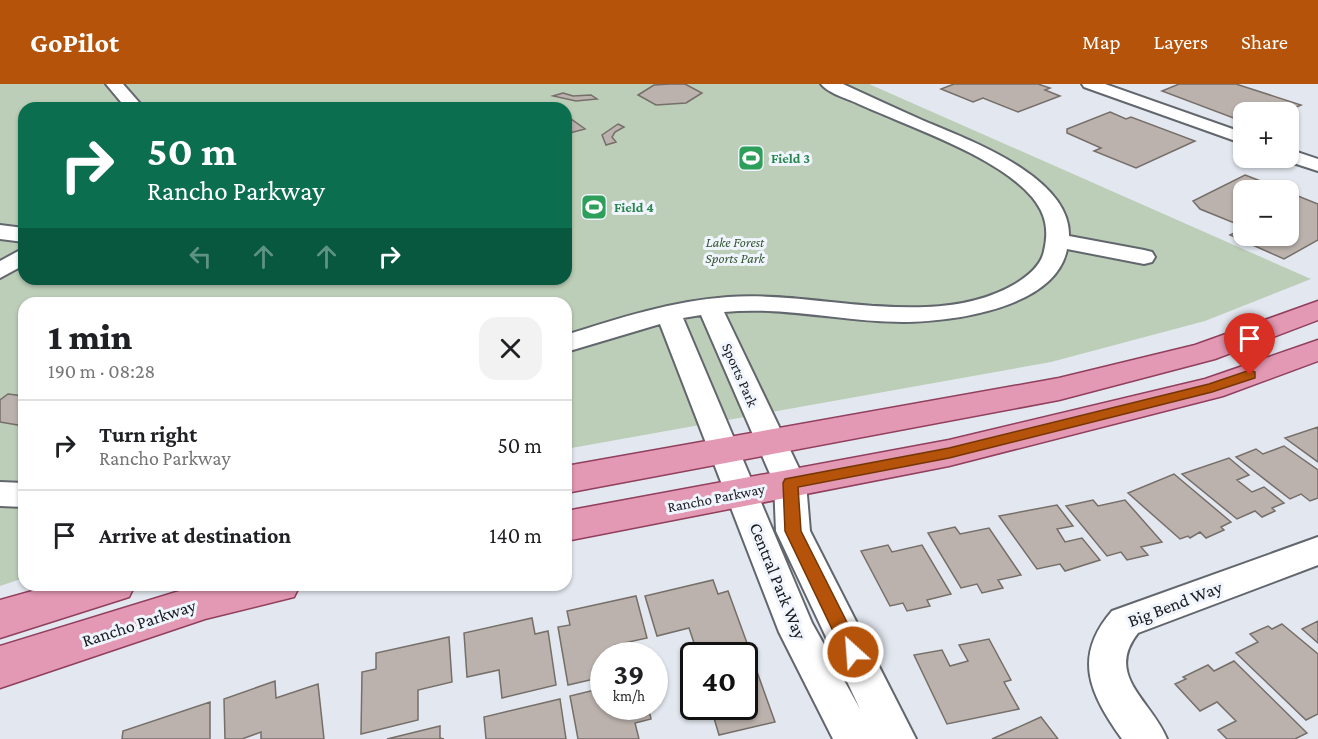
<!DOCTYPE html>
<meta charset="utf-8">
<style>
body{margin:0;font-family:"Crimson Pro",serif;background:#f2f2f2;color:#202124;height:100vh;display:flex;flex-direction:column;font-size:22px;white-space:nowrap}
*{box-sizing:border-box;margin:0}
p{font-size:20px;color:#757577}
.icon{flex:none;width:33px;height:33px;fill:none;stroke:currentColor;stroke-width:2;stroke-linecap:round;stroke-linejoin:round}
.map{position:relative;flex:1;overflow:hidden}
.drawer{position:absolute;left:18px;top:213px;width:554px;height:294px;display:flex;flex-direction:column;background:#fff;border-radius:18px;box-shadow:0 2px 4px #0004}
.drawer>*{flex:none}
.top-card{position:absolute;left:18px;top:18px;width:554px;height:183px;border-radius:18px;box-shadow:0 2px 4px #0004;background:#0b6e4f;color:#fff;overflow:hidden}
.buttons{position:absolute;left:1233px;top:18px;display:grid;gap:12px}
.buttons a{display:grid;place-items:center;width:66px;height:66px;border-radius:12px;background:#fff;box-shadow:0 2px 4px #0004;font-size:30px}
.speed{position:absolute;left:590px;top:558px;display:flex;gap:12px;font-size:30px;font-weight:700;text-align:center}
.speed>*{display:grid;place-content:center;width:78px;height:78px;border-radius:50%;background:#fff;box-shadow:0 2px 4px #0004;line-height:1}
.speed small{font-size:15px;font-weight:400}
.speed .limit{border:3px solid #111;border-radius:9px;background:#fff;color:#111}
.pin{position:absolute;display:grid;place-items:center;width:51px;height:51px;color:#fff;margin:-62px -26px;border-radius:50% 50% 50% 0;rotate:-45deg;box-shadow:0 0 6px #0007}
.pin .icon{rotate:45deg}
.me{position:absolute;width:66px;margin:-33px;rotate:334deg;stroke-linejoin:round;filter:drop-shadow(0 0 4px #0008)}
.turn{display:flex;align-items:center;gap:21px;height:126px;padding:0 30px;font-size:27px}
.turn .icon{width:78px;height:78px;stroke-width:2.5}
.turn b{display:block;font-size:42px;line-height:51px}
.lanes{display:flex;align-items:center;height:57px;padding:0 30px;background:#0003;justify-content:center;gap:30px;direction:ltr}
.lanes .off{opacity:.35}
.round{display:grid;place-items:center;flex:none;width:63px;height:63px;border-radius:18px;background:#f2f2f2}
.head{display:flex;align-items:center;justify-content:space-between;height:102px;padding:0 30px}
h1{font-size:36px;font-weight:800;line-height:45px}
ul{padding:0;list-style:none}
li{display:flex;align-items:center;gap:18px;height:90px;padding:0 30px;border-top:2px solid #e0e0e0}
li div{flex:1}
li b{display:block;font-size:22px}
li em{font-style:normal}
header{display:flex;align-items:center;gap:36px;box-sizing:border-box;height:84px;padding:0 30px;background:#b45309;color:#fff}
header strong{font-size:28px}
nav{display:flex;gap:33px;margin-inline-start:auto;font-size:21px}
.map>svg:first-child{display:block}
.green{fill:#bcceb8;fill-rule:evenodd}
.building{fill:#bbb2ad;stroke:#766e69;stroke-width:1.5}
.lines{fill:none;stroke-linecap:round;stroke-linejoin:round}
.minor-casing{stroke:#62666d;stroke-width:4}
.major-casing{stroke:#903f5d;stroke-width:3}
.minor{fill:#fff;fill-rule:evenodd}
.major{fill:#e398b3;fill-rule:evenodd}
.route{fill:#b45309;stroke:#753606;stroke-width:1.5}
.labels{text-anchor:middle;stroke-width:6;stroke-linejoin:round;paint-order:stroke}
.far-leisure-label{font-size:14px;font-weight:bold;fill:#27864d;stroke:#f0f5fd;text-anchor:start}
.far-park-label{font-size:14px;font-style:italic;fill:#355630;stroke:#f0f5fd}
.street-label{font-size:15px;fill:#17191c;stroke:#f0f5fd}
.near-street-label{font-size:18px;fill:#17191c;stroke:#f0f5fd}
</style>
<header>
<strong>GoPilot</strong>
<nav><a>Map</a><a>Layers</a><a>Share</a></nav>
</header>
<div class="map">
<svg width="1318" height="655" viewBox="0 0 1318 655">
<rect width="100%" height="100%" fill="#e3e8f0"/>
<!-- green -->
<path class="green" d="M0,0H869L1311,195L1205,237L1051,278L566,365V219H24V494L0,502ZM24,24H566V195H24Z"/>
<!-- building -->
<path class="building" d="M670,0H685L702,9L686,19L656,21L638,11L654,1Z
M954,0H1038L1050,4L1045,6L1060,12L1018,28L983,14L973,18L941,5Z
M1179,0H1236L1301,21L1285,28H1244V38L1162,7Z
M563,9L573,12L591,11L597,15L576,17L553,12Z
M1110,28L1126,35L1131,33L1195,57L1136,84L1094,67L1101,64L1067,49V45Z
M566,30L567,32L585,45L566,50Z
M618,40L624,43L615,48L612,53L616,58L606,61L602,51Z
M1245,91L1284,106H1244V143L1200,125L1193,117Z
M1288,108L1318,120V156L1284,175L1230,151L1244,144V152H1288Z
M8,310L24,312V342L0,338V316Z
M1318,343V378L1285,354Z
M1284,362L1318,386V414L1310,417L1301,410L1290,415L1236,373L1256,365L1263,370Z
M1229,374L1249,391L1237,396L1252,408L1264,403L1284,419L1272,424L1275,427L1262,433L1255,427L1237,435L1182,390Z
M1174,390L1231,438L1221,443L1224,446L1206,454L1200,448L1190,454L1188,452L1180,455L1128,409Z
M1093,416L1098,422L1125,416L1162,458L1141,463L1148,471L1127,476L1121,468L1107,472L1066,422Z
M1057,421L1073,442L1057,445L1065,458L1082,454L1100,476L1065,487L1060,480L1037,485L999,432Z
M955,443L960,450L989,444L1021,491L998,496L1003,504L982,509L977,500L961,504L928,449Z
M888,461L892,468L922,461L951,510L927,516L930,522L907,527L903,519L890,522L861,467Z
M713,496L718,510L728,507L747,559L698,571L689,544L657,552L645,512Z
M636,512L647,554L615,561L617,572H603V593L568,601L558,543L570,541L567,527Z
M532,534L535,550L548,547L556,601L502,614L499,586L467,593L464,549Z
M1318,537V559L1302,545Z
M1282,540L1318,570V630L1306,636L1236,569L1258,558L1250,550L1268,542L1272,545Z
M449,553L452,598L418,606V636L361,650L362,588L376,585V569Z
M989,555L1011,596L1004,598L1019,625L947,640L914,571L942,566L950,582L968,577L959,561Z
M751,571L775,638L719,651L711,624L690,629L682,600L693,597V622H744V573Z
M1234,577L1307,649L1295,655H1227L1218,646L1236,637L1217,618L1200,627L1175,600L1186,595L1183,593L1208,581L1214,587Z
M275,597L276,614L318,600L324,655H261V648L242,655H225L224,615Z
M603,604V622H648L651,635L635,639L639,655H578L570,612Z
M560,615L566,655H486L484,633Z
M210,618V655H122L123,647Z
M1041,633L1058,655H992Z
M440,642V654L444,655H387Z"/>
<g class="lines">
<defs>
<path id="minor" d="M106,0H123L144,24H126Z
M821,0H843C869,12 895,24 922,36C966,55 1071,92 1069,152L1144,166L1152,168L1155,173L1152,178L1144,180L1067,165C1056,224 952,238 903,238C843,238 784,222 724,228L806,399L810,447L916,655H833L779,548L660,240L566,268V251C619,234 672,217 728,213C817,206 933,248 1015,200C1028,192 1041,182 1044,167C1049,146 1046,130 1032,113C997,72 910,43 861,21C849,15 829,10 821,0ZM701,231L774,399L776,447L860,625L812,539L683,234Z
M1082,0H1105L1244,49V60L1084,3Z
M1288,65L1318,75V87L1281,75L1288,74Z
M0,141L24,144V158L0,155Z
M24,164V181L0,194V177Z
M0,398L24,399V423L0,422Z
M1318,453V481L1138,549C1104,592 1152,617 1167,655H1122C1090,610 1072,573 1112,527Z"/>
<path id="major" d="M1318,217V236L1215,275L1059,316L566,409V382L1059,294L1195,261Z
M1318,256V277L1223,312L949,382L566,457V427L949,356L1205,295Z
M54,501H135L129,513L0,554V516Z
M199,501H300L294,513L205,535L0,604V562Z"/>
</defs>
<!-- minor casing -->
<use href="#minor" class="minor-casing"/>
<!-- major casing -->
<use href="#major" class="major-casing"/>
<!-- minor -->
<use href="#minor" class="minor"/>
<!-- major -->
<use href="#major" class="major"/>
</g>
<!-- route -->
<path class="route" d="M1250,286L1255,288V294L1212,308L949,374L798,403L801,447L862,568L859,574L853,576L846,574L785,447L783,399L785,395L949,364L1209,300Z"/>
<!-- icons -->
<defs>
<symbol id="stadium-square" viewBox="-11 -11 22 22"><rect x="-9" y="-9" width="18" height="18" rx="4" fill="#2e9e5b" stroke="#f0f5fd"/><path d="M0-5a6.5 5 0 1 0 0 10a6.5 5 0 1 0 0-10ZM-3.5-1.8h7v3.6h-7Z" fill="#fff"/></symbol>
</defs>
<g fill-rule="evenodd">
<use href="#stadium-square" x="736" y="59" width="30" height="30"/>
<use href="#stadium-square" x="579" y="108" width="30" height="30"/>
</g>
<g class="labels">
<!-- far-leisure labels -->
<g class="far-leisure-label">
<text x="771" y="79">Field 3</text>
<text x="614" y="128">Field 4</text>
</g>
<!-- far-park labels -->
<g class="far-park-label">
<text x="735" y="163">Lake Forest<tspan x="735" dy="16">Sports Park</tspan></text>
</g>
<!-- street labels -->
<g class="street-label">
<text transform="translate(740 291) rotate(66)" y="5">Sports Park</text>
<text transform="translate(716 414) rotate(-11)" y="5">Rancho Parkway</text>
</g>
<!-- near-street labels -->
<g class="near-street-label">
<text transform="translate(778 497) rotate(68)" y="6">Central Park Way</text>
<text transform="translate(1175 520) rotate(-21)" y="6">Big Bend Way</text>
<text transform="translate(139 539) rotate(-18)" y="6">Rancho Parkway</text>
</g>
</g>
</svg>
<div class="buttons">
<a>+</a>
<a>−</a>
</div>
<div class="speed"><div>39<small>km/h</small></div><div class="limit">40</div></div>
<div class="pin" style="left:1250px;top:291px;background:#d93025"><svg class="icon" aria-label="arrive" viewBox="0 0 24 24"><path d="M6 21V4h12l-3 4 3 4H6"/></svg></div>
<svg class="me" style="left:853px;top:568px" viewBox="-20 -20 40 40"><circle r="17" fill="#b45309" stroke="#fff" stroke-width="3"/><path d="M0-11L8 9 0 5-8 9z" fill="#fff"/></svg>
<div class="top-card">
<div class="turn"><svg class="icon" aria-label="right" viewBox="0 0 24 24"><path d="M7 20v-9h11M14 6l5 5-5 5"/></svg><div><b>50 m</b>Rancho Parkway</div></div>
<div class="lanes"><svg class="icon off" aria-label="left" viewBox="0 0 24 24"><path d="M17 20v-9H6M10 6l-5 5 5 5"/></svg><svg class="icon off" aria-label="ahead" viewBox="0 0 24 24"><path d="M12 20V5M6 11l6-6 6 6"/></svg><svg class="icon off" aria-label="ahead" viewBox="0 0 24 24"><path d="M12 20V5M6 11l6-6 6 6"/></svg><svg class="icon" aria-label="right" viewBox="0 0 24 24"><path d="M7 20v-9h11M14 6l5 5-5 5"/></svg></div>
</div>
<section class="drawer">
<div class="head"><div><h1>1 min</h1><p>190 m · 08:28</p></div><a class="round"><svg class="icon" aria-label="close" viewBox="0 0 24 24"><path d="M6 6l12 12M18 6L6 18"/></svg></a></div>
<ul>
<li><svg class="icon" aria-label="right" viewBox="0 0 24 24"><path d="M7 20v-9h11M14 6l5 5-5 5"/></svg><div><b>Turn right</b><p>Rancho Parkway</p></div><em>50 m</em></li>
<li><svg class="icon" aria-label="arrive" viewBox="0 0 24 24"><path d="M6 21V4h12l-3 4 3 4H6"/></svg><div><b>Arrive at destination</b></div><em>140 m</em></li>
</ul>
</section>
</div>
